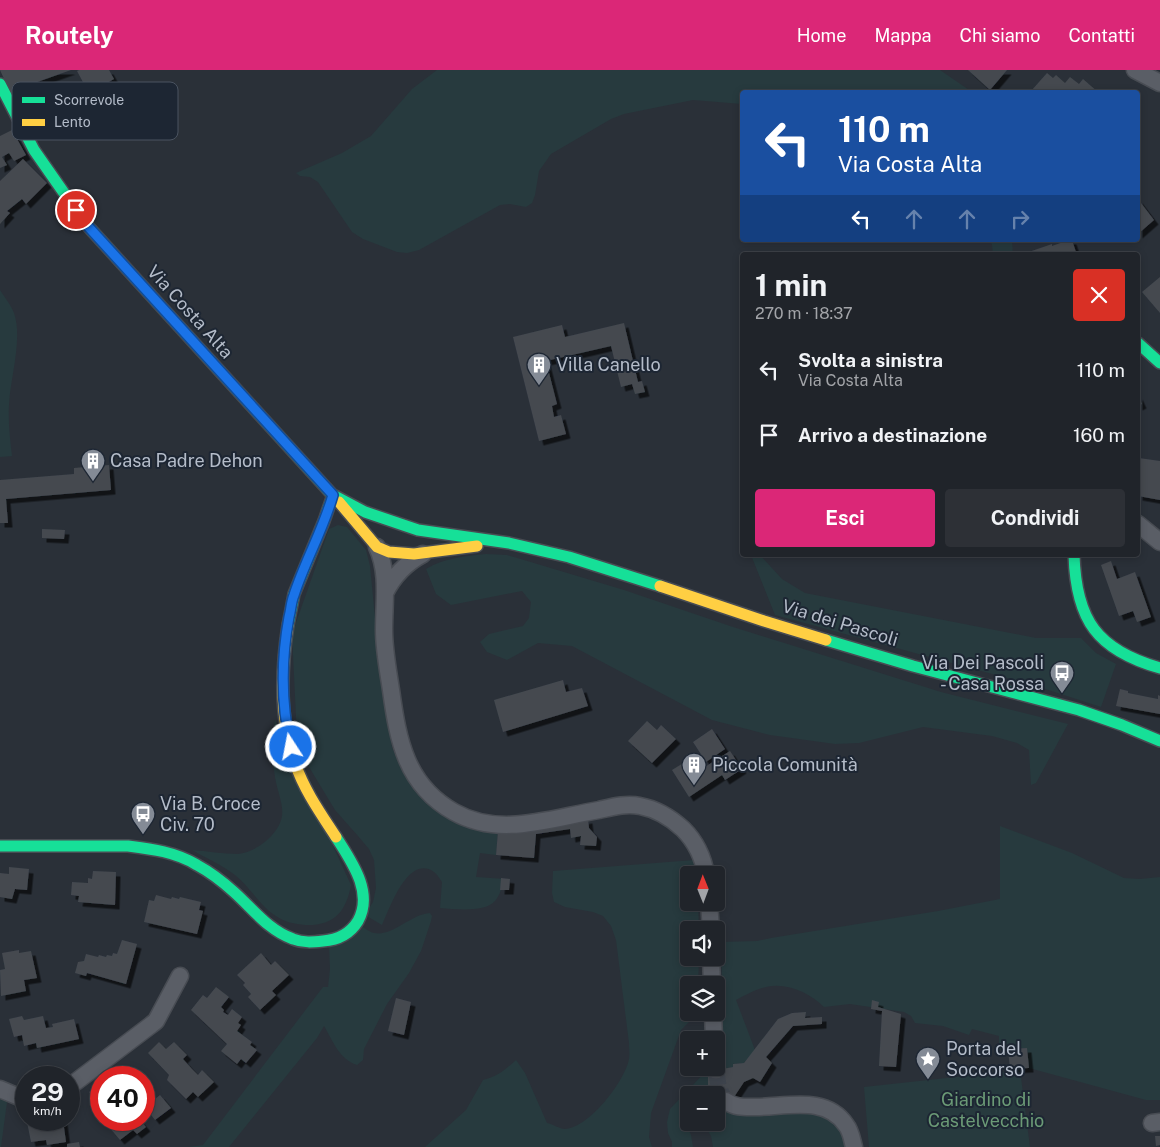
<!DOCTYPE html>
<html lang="it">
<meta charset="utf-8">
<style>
body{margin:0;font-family:"Public Sans",sans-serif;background:#2d3036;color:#f1f3f6;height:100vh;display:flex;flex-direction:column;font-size:19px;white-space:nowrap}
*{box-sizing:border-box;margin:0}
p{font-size:16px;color:#a2a4a8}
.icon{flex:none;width:28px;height:28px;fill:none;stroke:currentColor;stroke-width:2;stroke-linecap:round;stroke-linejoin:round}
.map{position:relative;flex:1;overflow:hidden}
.sheet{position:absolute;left:740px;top:182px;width:400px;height:305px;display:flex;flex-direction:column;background:#20242a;border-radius:5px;box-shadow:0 2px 8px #0003,0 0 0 1px #3d4147}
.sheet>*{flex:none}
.banner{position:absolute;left:740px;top:20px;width:400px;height:152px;border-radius:5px;box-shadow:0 2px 8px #0003,0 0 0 1px #3d4147;background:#1a4fa0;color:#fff;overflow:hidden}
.needle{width:32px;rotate:359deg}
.controls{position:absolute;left:680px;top:796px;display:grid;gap:10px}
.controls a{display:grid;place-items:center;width:45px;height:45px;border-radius:5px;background:#20242a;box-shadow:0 2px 8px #0003,0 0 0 1px #3d4147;font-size:25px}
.speed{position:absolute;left:15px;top:996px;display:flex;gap:10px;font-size:25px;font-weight:700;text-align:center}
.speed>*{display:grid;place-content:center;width:65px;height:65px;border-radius:50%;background:#20242a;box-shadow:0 2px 8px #0003,0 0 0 1px #3d4147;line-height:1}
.speed small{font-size:12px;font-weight:400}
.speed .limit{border:8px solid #d22;background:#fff;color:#111}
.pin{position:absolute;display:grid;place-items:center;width:42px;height:42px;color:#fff;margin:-21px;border:2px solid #fff;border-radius:50%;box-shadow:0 1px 5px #0007}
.me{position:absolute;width:55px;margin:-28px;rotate:349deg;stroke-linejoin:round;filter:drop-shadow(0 0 4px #0008)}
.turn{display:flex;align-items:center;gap:18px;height:105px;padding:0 15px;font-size:22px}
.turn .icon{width:65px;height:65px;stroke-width:2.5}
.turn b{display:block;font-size:35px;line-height:42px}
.lanes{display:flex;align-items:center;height:48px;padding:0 15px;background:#0003;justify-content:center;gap:25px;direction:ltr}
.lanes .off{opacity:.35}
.round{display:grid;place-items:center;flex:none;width:52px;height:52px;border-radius:5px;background:#2d3036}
.overview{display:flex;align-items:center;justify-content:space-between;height:85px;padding:0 15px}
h1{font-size:30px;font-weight:700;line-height:38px}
.button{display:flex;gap:10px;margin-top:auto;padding:10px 15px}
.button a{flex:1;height:58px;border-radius:5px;background:#db2777;color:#fff;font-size:20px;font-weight:700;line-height:58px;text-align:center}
.button a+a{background:#2d3036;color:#f1f3f6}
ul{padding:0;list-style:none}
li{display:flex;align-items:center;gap:15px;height:65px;padding:0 15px}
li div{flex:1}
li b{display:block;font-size:19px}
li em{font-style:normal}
header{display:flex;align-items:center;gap:30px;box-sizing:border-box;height:70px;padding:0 25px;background:#db2777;color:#fff}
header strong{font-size:24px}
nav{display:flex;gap:28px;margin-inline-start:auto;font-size:18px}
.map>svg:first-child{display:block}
.green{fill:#273a3e}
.building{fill:#444950;filter:url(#shadow)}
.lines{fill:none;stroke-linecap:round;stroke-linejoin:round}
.street-tunnel{stroke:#3f454e;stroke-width:16;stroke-dasharray:16 8;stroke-linecap:butt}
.street-casing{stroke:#484c53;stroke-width:19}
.fast-casing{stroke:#484c53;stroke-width:14}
.slow-casing{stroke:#484c53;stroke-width:14}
.street{stroke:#5a5e66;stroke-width:16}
.fast{stroke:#16e098;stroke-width:11}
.slow{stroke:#ffcf43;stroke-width:11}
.route-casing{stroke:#114b97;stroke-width:12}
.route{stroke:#1a73e8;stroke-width:9}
.labels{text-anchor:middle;stroke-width:4;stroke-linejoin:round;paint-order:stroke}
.street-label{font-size:18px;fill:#b4bcc9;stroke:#1d2633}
.poi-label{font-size:18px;fill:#b4bcc9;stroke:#1d2633;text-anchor:start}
.park-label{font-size:18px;fill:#6b9a76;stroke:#1d2633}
.key{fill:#1d2633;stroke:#4a5360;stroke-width:1}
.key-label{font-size:14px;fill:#b4bcc9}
</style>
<header>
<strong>Routely</strong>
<nav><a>Home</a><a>Mappa</a><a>Chi siamo</a><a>Contatti</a></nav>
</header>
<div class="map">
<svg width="1160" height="1077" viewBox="0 0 1160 1077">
<defs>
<filter id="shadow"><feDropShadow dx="4.5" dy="4.5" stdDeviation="0" flood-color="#0009"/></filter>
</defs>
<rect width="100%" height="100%" fill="#2a3038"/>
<!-- green -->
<path class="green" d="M437,0H940L972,22H742V34L693,30L624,44L611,49L551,84L539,101L535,125L532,133L526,137L510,134L500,135L419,180L407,183L397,182L363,169L352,162L318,112L310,107L300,106L296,103L342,83L371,66L412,19Z
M990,170H1012L1013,185H993L992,175Z
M0,220C5,228 11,235 14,243C23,269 10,309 9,335C8,352 10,369 12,386L0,387Z
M338,455L347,457L366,480L370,496L382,620L392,677L399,694L409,709L498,761L496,785L480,783L476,807L505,809C502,815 500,826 495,831C484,843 455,839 440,838L442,812C440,809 437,804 434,802C408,784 390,838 382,855L365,845L373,832L376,818L374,790L369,779L358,766L335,740L306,692L297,667L292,564L329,459Z
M486,484L507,485L624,520L730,556L941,622L1068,654L1036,713L1031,715L1029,680L1017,673L992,666L923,657L859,673L835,674L770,665L712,650L572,576L538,573L507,590L487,582L480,572L489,564L523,556L529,548L531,532L522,521L451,535L436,524L426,499C444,488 465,486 486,484Z
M751,485H760L782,509L805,523L1036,568H1081L1096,583L1116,594L1101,637L1033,615L775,545Z
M275,650L351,815C346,842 334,856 305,855C295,854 284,852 276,846C260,836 250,817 235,805C222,795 206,788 192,780C207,781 223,784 238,784C248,783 259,777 266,771C295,745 277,731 274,700C271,683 273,667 275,650Z
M1000,756L1072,783L1124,808L1140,809L1160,807V1030H1146L1029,998L1027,978L999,980V966L972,959L969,965L943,956L915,953L911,946L904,942L850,934L824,937C810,923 787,912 766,917C756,919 745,925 736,930L755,980L744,993L733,994V997L722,999L723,960L721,871V872L757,871L771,868L938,841L1000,829Z
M694,790L697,805H689V832L698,833L699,860H689V888H699L698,915H689V942L697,943L696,945L681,960L651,1043L649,1067L652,1077H425L466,1040L483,1010C497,1007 505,1000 516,990L525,1003L547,1053C552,1054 560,1059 565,1059C589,1058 625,1011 629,989C630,984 629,979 629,973L616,870L611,856L603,846L593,842L565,837L554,832L552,823L553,801Z
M430,843L432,846L431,851L421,881L409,903L387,934L364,979L363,990L357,995C339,989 333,971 324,956L317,968L229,1077H188L203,1075L323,917H328L330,899L329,876L357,853C362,856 369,862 374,863C392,867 411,844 430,843Z
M708,999V1016L711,1025H689V1043L685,1051L691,1065L693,1077H672V1072L668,1063L667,1052L670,1039Z
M1020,1000L1030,1077H869L864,1017Z
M0,1027L7,1032L1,1077H0Z
M716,1033L721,1035L805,1040L835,1050L849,1077H713L711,1066L703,1053L716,1052Z"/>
<!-- building -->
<path class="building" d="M0,0H71L26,16L34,35L19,42Z
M79,0H109L114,9L107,13L110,19L92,29L77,1Z
M968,0H1007L990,20Z
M1047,3L1053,8L1056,5L1065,13L1070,7L1079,14L1083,9L1098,22H1025L1028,19L1031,21Z
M12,60L26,85L14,91L9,83L2,87L7,95L0,98V66Z
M23,89L47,113L26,134L22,129L7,141L10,143L0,154V111Z
M1138,129L1154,150L1138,164Z
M1069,170H1072L1077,185H1020L1052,174V176Z
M1160,207V243L1142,222Z
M624,253L638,312L642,311L645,322L635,324L632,314L621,317L611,276L546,291L557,334L552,336L554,347L561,345L566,364L539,371L513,267L562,255L565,267Z
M1138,325L1142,334L1138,336Z
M1139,388L1160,391V430L1138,426L1140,404H1138Z
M109,395L111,420L6,429L8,453H0V410L74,404V398Z
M42,459L65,460L64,469L42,468Z
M1111,491L1117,509L1135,502L1151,547L1137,552L1133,541L1119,546L1101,495Z
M563,610L566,622L582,618L588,636L503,662L494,630Z
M1120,619L1128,621V623L1158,629V625L1160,626V644L1116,636Z
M647,651L657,660L661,655L676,669L652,693L628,671Z
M712,659L725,679L706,692L693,672Z
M730,681L742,699L725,710L722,705L689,727L672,700L685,692L694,704Z
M588,749L589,758L597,767L596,776L580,775L581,766L571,768L570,759L536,764L534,788L496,785L498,761L524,763L525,759Z
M9,797L29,799L27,820L15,819L12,829L0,827V803L9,804Z
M93,801L116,802L115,835L78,832L79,826L71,825L72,812L88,813V808L92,809Z
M501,808L510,809L509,820H500Z
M156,825L171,829L172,827L179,829L180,827L201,832L199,840L203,841L197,864L144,852L149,830L154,831Z
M122,870L137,874L126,914L87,903L86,906L75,903L78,892L84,891L86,884L98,887L99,885L106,887L107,885L112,886L113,883L117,884Z
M19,880V883L31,881L37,908L24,910L26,921L1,926L0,900L5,899L2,883Z
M261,883L271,895L275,891L289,905L272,921L276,925L260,940L248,927L251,924L243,915L245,913L237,905Z
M216,917L229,927L221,937L224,940L223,942L228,945L232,939L242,947L238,953L241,955L237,961L252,972L250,975L257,980L246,993L241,989L237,994L221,981L227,974L191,940L203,925L207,928Z
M396,928L411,932L404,965L388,961Z
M872,930L879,932L878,937L901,944L896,997L879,996L882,941L871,939Z
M806,942L805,948L822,947V954L793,956L766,987L772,993L760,1012L753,1008L744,1012L734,1027L719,1037L716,1033V1025H711L708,1016V999H722L733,997V994L744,993L778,949L792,943Z
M22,946L24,950L43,946L46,958L53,957L52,954L74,949L79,969L37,978L36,973L24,976L22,965L14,967L9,949Z
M159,972L166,979L174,972L187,985L183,989L192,999L198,1005L202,1000L214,1012L198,1027L193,1022L186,1029L167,1010L169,1005L148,983Z
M1027,978L1029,998L1010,999L1008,979Z
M128,999L135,1008H117Z
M101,1013V1037L89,1022Z
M160,1025L171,1038L155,1050L145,1037Z
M38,1050H63L66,1072L47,1075L46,1070L31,1072L27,1052Z
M106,1050H140L146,1057L137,1064L133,1060L120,1070L104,1051Z
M1155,1066H1160V1075L1156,1076Z
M79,1072L80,1077H67V1074Z"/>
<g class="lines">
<!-- street-tunnel -->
<path class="street-tunnel" d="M716,999L719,1019L726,1031"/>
<defs>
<path id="street" d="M1135,0L1160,13
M1138,454L1160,472
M377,477C389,503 384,532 384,560C384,580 388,600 391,620C398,671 406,715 454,742C500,768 551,748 599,740C612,737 626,733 640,736C656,739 670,747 683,759C696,772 703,786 706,805
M385,523C394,505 406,493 423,484
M709,832L711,860
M711,888L712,915
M713,942L714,970
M715,998L716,999
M69,1017L151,955L156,951L180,906
M0,1019L19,1027L26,1028
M726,1031C735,1038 745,1037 756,1037C787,1037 826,1025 846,1055C851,1061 852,1070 854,1077
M1152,1053L1160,1052"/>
<path id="fast" d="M0,14L34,80L85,153L339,432
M1138,273L1160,293
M333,425L365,442L418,460L509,473L569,487L660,516
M1074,485C1076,550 1097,580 1160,598
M288,555L294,524L324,451L333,425
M826,570L913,596L1079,640L1122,655L1160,671
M0,776H128C152,779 176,782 197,795C210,802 223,812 234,822C253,839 268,860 293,869C303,873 313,872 323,871C337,870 350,864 358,851C374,822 351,791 336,767"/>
<path id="slow" d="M339,432L377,477L389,482L414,484L477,476
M660,516L764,551L826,570
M288,555C281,600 279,649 295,693C304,720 321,744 336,767"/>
</defs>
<!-- street casing -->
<use href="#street" class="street-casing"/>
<!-- fast casing -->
<use href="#fast" class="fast-casing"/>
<!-- slow casing -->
<use href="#slow" class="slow-casing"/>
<!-- street -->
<use href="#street" class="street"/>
<!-- fast -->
<use href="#fast" class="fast"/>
<!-- slow -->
<use href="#slow" class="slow"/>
</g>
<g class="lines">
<defs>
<path id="route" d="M76,140L85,153L333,425C323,460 305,491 294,525C291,532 291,540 289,547C281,590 281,634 291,677"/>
</defs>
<!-- route casing -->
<use href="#route" class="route-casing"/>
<!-- route -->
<use href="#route" class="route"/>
</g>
<!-- icons -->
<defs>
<symbol id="building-pin" viewBox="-11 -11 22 30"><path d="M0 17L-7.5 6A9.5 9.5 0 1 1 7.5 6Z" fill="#848b96" stroke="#1d2633"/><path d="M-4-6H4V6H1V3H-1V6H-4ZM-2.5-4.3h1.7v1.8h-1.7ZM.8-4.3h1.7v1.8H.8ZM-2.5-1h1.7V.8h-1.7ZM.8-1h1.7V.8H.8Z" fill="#fff"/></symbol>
<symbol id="bus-pin" viewBox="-11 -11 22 30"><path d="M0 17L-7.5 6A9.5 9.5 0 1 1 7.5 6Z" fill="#848b96" stroke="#1d2633"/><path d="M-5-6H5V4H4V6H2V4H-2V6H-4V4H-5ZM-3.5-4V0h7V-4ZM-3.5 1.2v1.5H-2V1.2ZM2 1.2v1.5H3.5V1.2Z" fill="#fff"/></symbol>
<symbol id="sight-pin" viewBox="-11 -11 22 30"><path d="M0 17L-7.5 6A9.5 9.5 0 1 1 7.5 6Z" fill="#848b96" stroke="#1d2633"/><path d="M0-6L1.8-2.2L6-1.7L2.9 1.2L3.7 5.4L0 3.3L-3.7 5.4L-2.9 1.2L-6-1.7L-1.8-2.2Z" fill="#fff"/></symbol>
</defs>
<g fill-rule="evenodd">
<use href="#building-pin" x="525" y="281" width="28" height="38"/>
<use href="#building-pin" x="79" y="377" width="28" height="38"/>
<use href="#bus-pin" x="1048" y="589" width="28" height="38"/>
<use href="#building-pin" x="680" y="681" width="28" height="38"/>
<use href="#bus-pin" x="129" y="730" width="28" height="38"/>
<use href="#sight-pin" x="914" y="975" width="28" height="38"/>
</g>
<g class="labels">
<!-- street labels -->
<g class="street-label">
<text transform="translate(190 242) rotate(48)" y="6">Via Costa Alta</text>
<text transform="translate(840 553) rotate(17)" y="6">Via dei Pascoli</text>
</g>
<!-- poi labels -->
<g class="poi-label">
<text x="556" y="301">Villa Canello</text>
<text x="110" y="397">Casa Padre Dehon</text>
<text x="1044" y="599" text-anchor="end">Via Dei Pascoli<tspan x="1044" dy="21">- Casa Rossa</tspan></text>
<text x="712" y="701">Piccola Comunità</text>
<text x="160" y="740">Via B. Croce<tspan x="160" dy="21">Civ. 70</tspan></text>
<text x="946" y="985">Porta del<tspan x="946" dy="21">Soccorso</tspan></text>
</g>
<!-- park labels -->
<g class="park-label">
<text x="986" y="1036">Giardino di<tspan x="986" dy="21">Castelvecchio</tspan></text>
</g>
</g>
<!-- legend -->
<rect x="12" y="12" width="166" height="58" rx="8" class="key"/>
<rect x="22" y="27" width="23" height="6" fill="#16e098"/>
<rect x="22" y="49" width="23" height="7" fill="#ffcf43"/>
<g class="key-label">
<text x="54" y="35">Scorrevole</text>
<text x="54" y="57">Lento</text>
</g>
</svg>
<div class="controls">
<a><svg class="needle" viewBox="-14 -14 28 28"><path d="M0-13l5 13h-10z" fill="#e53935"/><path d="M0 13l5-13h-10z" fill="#a2a4a8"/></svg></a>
<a><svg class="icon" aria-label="sound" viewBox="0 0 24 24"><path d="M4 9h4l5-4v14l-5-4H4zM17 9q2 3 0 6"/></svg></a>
<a><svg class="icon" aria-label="layers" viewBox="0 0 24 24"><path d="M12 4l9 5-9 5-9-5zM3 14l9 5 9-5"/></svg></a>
<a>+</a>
<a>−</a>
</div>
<div class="speed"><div>29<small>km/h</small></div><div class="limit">40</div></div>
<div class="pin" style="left:76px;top:140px;background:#d93025"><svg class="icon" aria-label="arrive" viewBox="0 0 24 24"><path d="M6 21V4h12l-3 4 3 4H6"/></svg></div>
<svg class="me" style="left:291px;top:677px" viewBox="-20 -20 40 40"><circle r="17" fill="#1a73e8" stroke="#fff" stroke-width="3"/><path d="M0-11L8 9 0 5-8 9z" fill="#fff"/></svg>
<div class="banner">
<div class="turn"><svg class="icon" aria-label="left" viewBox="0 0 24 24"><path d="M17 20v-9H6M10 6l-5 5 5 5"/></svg><div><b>110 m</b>Via Costa Alta</div></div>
<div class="lanes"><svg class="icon" aria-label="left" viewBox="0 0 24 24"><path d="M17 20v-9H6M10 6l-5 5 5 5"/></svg><svg class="icon off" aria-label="ahead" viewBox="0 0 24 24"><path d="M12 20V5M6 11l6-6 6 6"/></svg><svg class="icon off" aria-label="ahead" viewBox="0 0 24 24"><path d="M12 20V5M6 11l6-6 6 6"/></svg><svg class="icon off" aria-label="right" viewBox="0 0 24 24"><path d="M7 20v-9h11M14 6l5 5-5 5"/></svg></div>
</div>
<section class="sheet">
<div class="overview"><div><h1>1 min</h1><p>270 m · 18:37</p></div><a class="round" style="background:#d93025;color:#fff"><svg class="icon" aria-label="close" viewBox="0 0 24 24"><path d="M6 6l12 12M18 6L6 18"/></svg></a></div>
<ul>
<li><svg class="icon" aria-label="left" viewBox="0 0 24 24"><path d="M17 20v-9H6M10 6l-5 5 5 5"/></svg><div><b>Svolta a sinistra</b><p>Via Costa Alta</p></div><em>110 m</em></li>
<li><svg class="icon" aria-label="arrive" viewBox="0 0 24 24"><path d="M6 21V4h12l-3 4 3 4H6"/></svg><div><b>Arrivo a destinazione</b></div><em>160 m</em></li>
</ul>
<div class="button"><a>Esci</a><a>Condividi</a></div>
</section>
</div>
